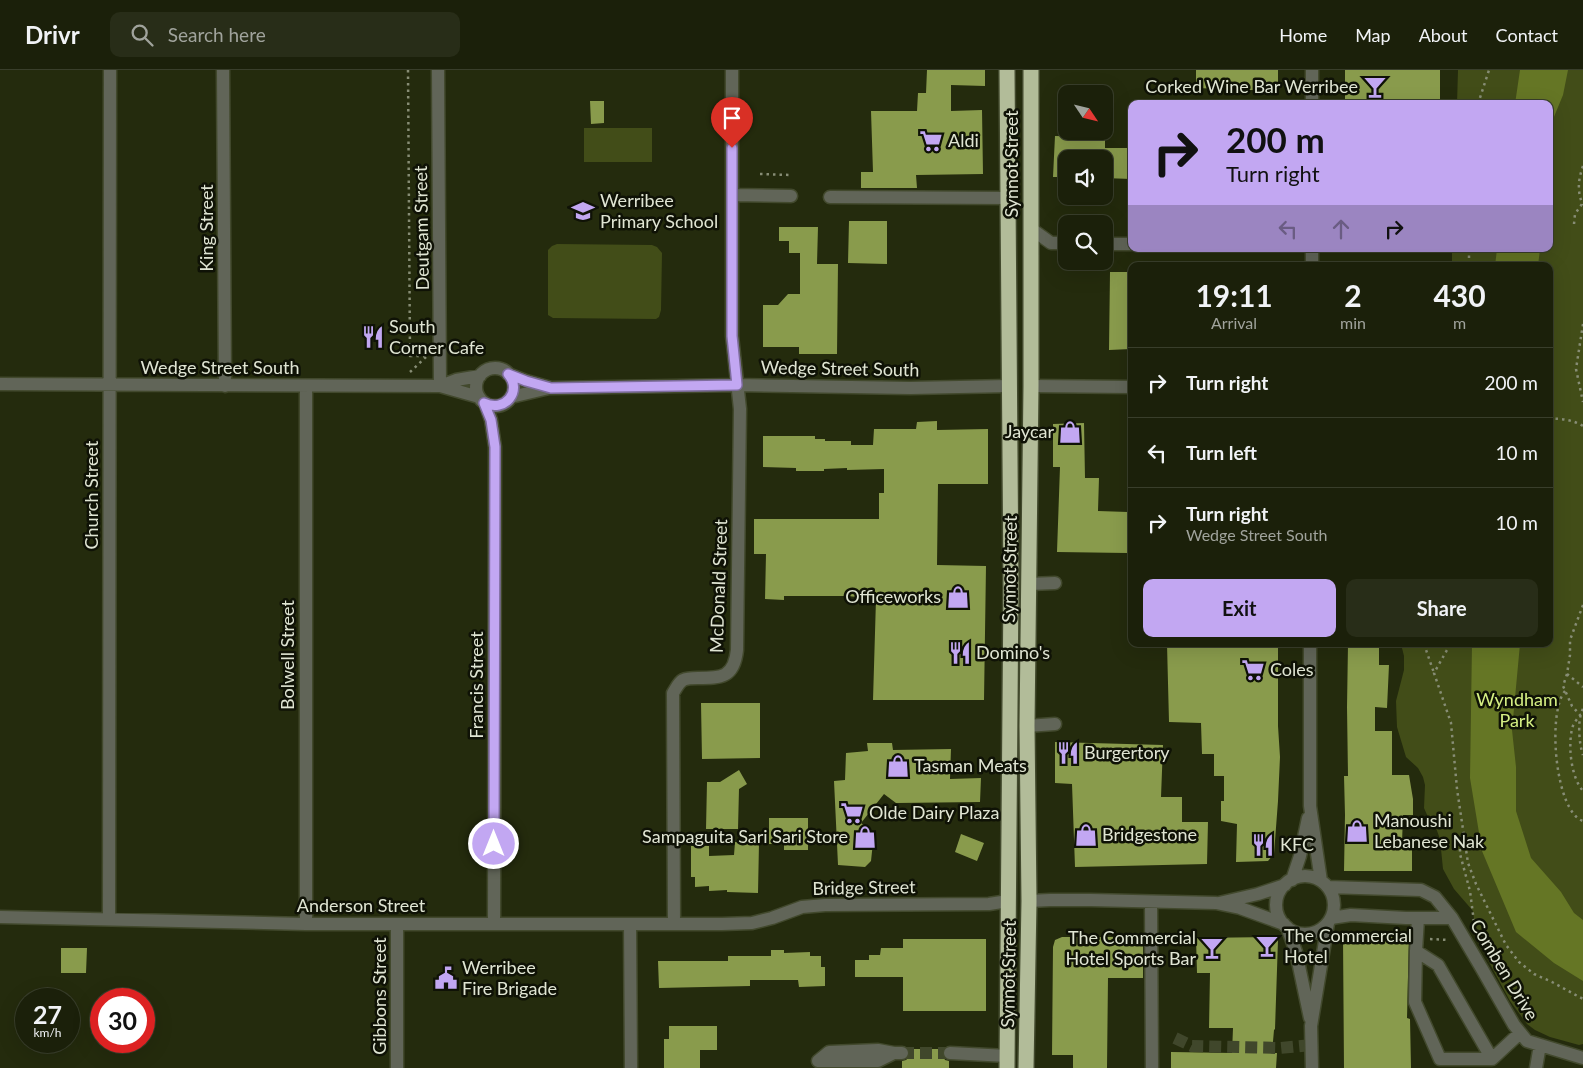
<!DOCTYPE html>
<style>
body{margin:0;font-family:Lato,sans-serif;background:#282d18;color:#f1f3f6;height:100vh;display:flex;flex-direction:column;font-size:19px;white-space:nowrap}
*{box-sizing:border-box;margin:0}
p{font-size:16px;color:#a0a39c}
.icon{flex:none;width:28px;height:28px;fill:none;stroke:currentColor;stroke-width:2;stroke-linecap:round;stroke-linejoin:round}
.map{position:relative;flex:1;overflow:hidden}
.sheet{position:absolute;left:1128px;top:192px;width:425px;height:385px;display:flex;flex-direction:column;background:#1b200a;border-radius:10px;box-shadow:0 5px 20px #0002,0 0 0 1px #393e2b}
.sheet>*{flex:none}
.banner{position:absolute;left:1128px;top:30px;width:425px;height:152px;border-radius:10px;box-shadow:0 5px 20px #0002,0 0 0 1px #393e2b;background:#c2a7f2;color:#111;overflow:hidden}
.needle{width:32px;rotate:125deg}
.buttons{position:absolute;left:1058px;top:15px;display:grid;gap:10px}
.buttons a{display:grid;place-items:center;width:55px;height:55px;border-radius:10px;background:#1b200a;box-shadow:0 5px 20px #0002,0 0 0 1px #393e2b;font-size:25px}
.speed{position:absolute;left:15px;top:918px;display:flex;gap:10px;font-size:25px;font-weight:700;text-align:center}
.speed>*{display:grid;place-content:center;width:65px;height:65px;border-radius:50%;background:#1b200a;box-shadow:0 5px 20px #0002,0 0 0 1px #393e2b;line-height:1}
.speed small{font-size:12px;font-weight:400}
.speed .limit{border:8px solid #d22;background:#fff;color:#111}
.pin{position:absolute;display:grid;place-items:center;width:42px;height:42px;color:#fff;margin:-51px -21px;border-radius:50% 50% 50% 0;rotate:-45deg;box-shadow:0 0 5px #0007}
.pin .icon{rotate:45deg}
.me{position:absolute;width:55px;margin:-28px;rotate:0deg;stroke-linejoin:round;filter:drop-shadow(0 0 4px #0008)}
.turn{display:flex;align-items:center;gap:18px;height:105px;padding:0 15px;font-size:22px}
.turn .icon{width:65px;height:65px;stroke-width:2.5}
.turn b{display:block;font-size:35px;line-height:42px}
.lanes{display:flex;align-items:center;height:48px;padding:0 15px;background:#0003;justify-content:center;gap:25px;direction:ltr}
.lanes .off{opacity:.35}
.eta{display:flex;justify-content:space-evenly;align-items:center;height:85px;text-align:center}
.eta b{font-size:30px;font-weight:700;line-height:35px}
.button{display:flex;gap:10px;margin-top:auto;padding:10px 15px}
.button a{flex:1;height:58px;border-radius:10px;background:#c2a7f2;color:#111;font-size:20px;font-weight:700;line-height:58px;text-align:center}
.button a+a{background:#282d18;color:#f1f3f6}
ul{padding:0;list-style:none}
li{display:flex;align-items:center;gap:15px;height:70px;padding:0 15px;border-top:1px solid #393e2b}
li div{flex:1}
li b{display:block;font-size:19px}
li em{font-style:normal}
header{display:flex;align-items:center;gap:30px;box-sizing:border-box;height:70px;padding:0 25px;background:#1b200a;border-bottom:1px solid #393e2b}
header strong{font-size:24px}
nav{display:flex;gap:28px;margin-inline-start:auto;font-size:18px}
.search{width:350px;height:45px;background:#282d18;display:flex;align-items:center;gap:12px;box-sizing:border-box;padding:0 18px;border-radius:10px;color:#a0a39c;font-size:19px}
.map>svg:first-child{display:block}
.green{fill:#424d18}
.water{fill:#657625}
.building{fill:#899b4c}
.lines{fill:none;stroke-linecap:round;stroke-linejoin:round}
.minor-tunnel{stroke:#40472b;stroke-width:12;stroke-dasharray:12 6;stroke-linecap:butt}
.minor-casing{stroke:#42492d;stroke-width:15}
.highway-casing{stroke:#42492d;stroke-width:18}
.path{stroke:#878d75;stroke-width:2.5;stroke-dasharray:2.5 4;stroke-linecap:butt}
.minor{stroke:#616558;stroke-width:12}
.highway{stroke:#b2bc99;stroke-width:15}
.route-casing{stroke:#7e6d9d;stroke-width:12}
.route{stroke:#c2a7f2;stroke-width:9}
.labels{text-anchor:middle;stroke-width:5;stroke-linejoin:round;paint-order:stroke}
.poi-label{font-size:18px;fill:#e0e5d3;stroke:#0f1206;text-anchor:start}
.street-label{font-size:18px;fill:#e0e5d3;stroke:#0f1206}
.park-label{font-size:18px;fill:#d6f084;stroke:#0f1206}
</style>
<header>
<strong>Drivr</strong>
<div class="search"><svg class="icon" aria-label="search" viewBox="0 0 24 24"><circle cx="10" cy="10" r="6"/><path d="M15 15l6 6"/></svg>Search here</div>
<nav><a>Home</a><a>Map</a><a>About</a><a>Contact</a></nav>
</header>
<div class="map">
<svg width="1583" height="998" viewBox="0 0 1583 998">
<rect width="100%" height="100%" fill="#242b0d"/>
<!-- green -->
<path class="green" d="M1458,0H1583V974L1579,975L1550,967L1535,960L1527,954L1510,931L1477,870L1473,841L1454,819L1443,799L1440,769L1436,758L1428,747L1424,738L1425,715L1423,707L1418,698L1406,687L1397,657L1396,631L1404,600V586L1401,574H1549V196H1452V179H1549V34H1457Z
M584,58H652V92H584Z
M557,174L652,175L657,177L662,183L661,240L659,247L656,249L553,248L548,245V180L552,176Z"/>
<!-- water -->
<path class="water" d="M1520,0H1568L1563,25L1549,59V34H1515Z
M1497,179H1540L1538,196H1495Z
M1472,574H1520L1512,660L1516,697V741L1531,788L1561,822L1574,843L1583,850V911L1554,893L1516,862L1482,781L1470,708Z"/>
<!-- building -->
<path class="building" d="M927,0H985V16L951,15V41L982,40L983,104L916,105L917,118H861V102H873L871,41H917L918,23H926Z
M1196,0H1278V21L1196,18Z
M1345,0H1440V34H1345Z
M590,31H604V53L591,54Z
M1055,66L1105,67V78H1131V109L1104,108V89H1066V107H1053Z
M849,151H887V194L848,193Z
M779,157H818L817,194H838L837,284H799V277H763V235H778L788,224H800V183H789V171H779Z
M1110,202H1131V279L1109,280Z
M937,351V360L988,359V414H938L937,495L986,496L984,630H873L876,529H857V527L848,526H784V530L765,529L766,484H754V449H879V423H884V399L847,400V398L824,399V401H796V398L763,397V366H815V369H825V371H851V375H873L874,359H916L917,352Z
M1084,353L1085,408H1099L1098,441L1128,442L1127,483L1057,482L1060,397H1053V354Z
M1167,574H1278V656L1280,687L1278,731L1274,784L1268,791L1236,792L1237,754L1221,751V731H1224V706H1214V684H1202L1201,653L1169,652Z
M1348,574H1379V595H1389L1387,638L1375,637V661H1392V705H1409L1413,729V745H1403L1402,773L1412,772V801H1344L1345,745L1344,706H1348L1347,637Z
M701,633H760V688L702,689Z
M1055,672L1163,675L1161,727H1182V752H1208L1207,794L1075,797L1072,714L1055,713Z
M867,673H892L893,680L951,679L950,709L981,708L980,732L896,733L884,724L861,753L874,763L871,791L865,797L838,795L834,711L845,710L846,683L868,681Z
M739,700L747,714L739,719L738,759H706L707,712H720Z
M769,748H808V780H784V774H769Z
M961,764L984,773L977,791L955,782Z
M735,772L759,773L758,823L727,822V820L709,821V816L695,817V807H691V776H709V786L734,785Z
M1062,867H1143V908H1108L1107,998H1073V985H1052L1053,877L1055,870Z
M1274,867L1278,870L1275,959L1274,960L1272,983H1277L1276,998H1171V982L1232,983L1233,958H1209L1210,903H1197L1196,868Z
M1409,867L1407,948L1410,949L1411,998H1344L1343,868Z
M903,869H986V941H903V907H855V890H869V885H880L881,878H903Z
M61,878H87L86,903H61Z
M771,880H784V883L810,882V886H821V897H825V916L799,917L798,910H750V916L659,918L658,891H728V886H771Z
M669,956H717V980H700V998H664V969H669Z
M909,979H943V986L945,990L949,991V998H902V991L906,990L909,987Z"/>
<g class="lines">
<!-- minor-tunnel -->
<path class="minor-tunnel" d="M1175,968L1192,976L1280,978L1312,975
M902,983H950"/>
<defs>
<path id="minor" d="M223,0L225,316
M438,0L440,316
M1312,34V0
M732,125L791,126
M830,127L1008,128
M1030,158L1051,173H1066
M1104,174H1131
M1312,196V179
M476 317a19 19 0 1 1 38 0a19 19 0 1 1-38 0Z
M508,304L526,311L551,318L737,315L910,318L1009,316
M0,314L440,316L479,327
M306,316V854
M440,316L456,310L480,306
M1031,316L1131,317
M511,327L549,318
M485,333L491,350L495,377L494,854
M1029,514L1055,513
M1310,574V736L1321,811
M1027,656L1055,654
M1276 835a29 29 0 1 1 58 0a29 29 0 1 1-58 0Z
M1292,810L1300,786L1308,748
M1328,817L1421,820L1435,827L1452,848L1482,899L1514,955L1527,971L1583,988
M1029,831L1050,830H1091L1216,833L1240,838L1284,854
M1151,832L1152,998
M1219,833L1258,824L1285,815
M0,847L306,854H722L752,853L772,848L802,837L825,835L989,834L1008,831
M1331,848L1351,845L1406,848H1452
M109,849L110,0
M674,853L673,623C676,619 678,613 683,610C687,608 693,608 698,608C721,608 734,608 737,580L740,339L732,266V0
M630,854L631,998
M1287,857L1296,882L1310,948
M1416,881L1415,932L1440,989H1492L1438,895L1416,881L1418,848
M950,983L1007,986
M1492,989L1520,963
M818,991H878L894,983H902
M818,991L829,982L878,980L894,983
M397,998V854
M1312,998L1311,956L1328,853
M1536,998L1540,975"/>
<path id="highway" d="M1007,998L1011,516L1007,0
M1026,998L1029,831L1027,656L1031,316V0"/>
</defs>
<!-- minor casing -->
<use href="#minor" class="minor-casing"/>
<!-- highway casing -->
<use href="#highway" class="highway-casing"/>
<!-- path -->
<path class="path" d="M408,0L410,286H427
M1478,34L1489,0
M1583,96C1578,110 1577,122 1583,135
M760,104L791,105
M1574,154L1575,144L1582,134
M1469,179V196
M1583,254L1576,299L1583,332
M410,302L426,287
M1549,349C1561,348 1573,350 1583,356
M1583,535L1570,570V585L1567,604L1583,617
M1424,574L1434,603
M1449,574L1447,580L1434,603L1451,653L1457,719L1468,793L1476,814L1506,875L1519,892L1534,904L1552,912L1583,929
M1567,604L1563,616L1572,636L1580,645C1577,649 1573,654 1572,659C1568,677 1571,707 1583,721
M1565,621C1547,642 1555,742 1583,751
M1583,639C1577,649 1579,674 1583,685
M1465,768L1460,773V784L1470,821L1475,860
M1338,866L1405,865
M1430,869L1449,870"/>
<!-- minor -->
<use href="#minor" class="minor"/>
<!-- highway -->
<use href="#highway" class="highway"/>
</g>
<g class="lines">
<defs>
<path id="route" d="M494,774L495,377L491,350L484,333C505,343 523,321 508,304L526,311L551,318L737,315L732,266V78"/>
</defs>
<!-- route casing -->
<use href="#route" class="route-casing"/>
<!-- route -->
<use href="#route" class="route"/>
</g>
<!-- icons -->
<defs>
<symbol id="bar-bare" viewBox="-9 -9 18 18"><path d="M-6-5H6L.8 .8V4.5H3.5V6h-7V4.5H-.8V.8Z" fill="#c2a7f2" stroke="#0f1206" stroke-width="2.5" paint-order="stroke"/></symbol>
<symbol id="supermarket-bare" viewBox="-9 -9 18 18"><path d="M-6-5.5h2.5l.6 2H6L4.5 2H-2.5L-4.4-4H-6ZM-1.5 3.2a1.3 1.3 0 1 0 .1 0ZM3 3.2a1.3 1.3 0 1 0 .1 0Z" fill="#c2a7f2" stroke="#0f1206" stroke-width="2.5" paint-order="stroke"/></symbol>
<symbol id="school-bare" viewBox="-9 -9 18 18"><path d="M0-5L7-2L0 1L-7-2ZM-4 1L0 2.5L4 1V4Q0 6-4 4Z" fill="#c2a7f2" stroke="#0f1206" stroke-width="2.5" paint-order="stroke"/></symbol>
<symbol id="restaurant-bare" viewBox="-9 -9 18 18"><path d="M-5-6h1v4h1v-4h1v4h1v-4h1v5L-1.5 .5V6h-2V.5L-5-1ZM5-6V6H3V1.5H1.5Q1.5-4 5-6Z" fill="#c2a7f2" stroke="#0f1206" stroke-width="2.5" paint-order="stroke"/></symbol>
<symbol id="shop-bare" viewBox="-9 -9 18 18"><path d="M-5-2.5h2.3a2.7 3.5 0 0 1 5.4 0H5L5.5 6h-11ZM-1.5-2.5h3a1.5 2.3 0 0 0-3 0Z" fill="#c2a7f2" stroke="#0f1206" stroke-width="2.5" paint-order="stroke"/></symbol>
<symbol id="civic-bare" viewBox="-9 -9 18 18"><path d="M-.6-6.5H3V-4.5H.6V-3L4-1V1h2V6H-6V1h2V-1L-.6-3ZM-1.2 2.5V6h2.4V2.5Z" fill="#c2a7f2" stroke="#0f1206" stroke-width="2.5" paint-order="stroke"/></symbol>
</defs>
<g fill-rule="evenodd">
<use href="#bar-bare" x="1359" y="1" width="32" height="32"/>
<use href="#supermarket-bare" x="915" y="55" width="32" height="32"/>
<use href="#school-bare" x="567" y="125" width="32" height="32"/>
<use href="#restaurant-bare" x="357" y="251" width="32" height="32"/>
<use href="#shop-bare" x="1054" y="346" width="32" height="32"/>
<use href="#shop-bare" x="942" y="511" width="32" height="32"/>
<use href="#restaurant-bare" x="944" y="567" width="32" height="32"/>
<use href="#supermarket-bare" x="1237" y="584" width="32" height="32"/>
<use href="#restaurant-bare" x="1052" y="667" width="32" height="32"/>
<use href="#shop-bare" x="882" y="680" width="32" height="32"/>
<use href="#supermarket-bare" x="836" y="727" width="32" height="32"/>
<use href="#shop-bare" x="1341" y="745" width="32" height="32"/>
<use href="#shop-bare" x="1070" y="749" width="32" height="32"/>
<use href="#shop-bare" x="849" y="751" width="32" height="32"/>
<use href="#restaurant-bare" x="1247" y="759" width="32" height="32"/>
<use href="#bar-bare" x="1251" y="860" width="32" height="32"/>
<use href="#bar-bare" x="1196" y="862" width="32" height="32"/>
<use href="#civic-bare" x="430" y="892" width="32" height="32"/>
</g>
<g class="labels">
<!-- poi labels -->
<g class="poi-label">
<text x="1358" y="23" text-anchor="end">Corked Wine Bar Werribee</text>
<text x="948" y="77">Aldi</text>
<text x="600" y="137">Werribee<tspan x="600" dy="21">Primary School</tspan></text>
<text x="389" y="263">South<tspan x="389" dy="21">Corner Cafe</tspan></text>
<text x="1054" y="368" text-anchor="end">Jaycar</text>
<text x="941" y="533" text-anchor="end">Officeworks</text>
<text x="976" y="589">Domino's</text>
<text x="1270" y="606">Coles</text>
<text x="1084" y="689">Burgertory</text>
<text x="914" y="702">Tasman Meats</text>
<text x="869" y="749">Olde Dairy Plaza</text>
<text x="1374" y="757">Manoushi<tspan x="1374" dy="21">Lebanese Nak</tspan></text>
<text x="1102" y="771">Bridgestone</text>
<text x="848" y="773" text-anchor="end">Sampaguita Sari Sari Store</text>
<text x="1280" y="781">KFC</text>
<text x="1284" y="872">The Commercial<tspan x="1284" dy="21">Hotel</tspan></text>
<text x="1196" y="874" text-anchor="end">The Commercial<tspan x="1196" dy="21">Hotel Sports Bar</tspan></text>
<text x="462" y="904">Werribee<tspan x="462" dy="21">Fire Brigade</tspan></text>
</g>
<!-- street labels -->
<g class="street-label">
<text transform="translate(1012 94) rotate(-90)" y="6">Synnot Street</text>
<text transform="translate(207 158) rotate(-90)" y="6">King Street</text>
<text transform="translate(422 158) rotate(-91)" y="6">Deutgam Street</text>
<text x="220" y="304">Wedge Street South</text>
<text transform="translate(840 299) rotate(1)" y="6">Wedge Street South</text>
<text transform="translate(92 425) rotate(-90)" y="6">Church Street</text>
<text transform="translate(1010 499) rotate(-89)" y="6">Synnot Street</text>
<text transform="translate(719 516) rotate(-88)" y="6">McDonald Street</text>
<text transform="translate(288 585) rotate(-90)" y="6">Bolwell Street</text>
<text transform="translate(477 615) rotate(-90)" y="6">Francis Street</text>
<text transform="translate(864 818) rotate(-1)" y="6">Bridge Street</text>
<text x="361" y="842">Anderson Street</text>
<text transform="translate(1504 900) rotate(59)" y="6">Comben Drive</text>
<text transform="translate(1009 904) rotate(-89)" y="6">Synnot Street</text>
<text transform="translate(380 926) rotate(-90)" y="6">Gibbons Street</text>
</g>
<!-- park labels -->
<g class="park-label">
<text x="1517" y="636">Wyndham<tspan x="1517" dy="21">Park</tspan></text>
</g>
</g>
</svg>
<div class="buttons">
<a><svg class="needle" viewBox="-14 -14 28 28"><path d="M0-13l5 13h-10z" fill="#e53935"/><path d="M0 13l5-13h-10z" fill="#a0a39c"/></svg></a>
<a><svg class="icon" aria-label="sound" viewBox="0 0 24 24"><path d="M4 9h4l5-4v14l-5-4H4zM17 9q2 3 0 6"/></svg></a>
<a><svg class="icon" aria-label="search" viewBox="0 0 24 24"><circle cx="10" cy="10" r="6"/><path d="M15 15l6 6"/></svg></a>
</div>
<div class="speed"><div>27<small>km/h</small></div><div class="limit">30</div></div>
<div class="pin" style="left:732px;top:78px;background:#d93025"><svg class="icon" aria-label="arrive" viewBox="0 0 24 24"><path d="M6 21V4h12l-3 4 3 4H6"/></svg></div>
<svg class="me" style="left:494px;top:774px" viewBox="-20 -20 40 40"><circle r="17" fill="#c2a7f2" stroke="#fff" stroke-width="3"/><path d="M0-11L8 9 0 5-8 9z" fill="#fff"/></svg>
<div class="banner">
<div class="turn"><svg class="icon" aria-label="right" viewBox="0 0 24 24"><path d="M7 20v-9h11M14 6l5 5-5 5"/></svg><div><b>200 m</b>Turn right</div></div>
<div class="lanes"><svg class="icon off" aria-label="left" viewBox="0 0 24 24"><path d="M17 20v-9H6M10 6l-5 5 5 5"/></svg><svg class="icon off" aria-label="ahead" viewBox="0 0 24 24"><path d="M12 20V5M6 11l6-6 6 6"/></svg><svg class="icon" aria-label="right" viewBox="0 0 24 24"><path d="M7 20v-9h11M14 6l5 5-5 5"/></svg></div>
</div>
<section class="sheet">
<div class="eta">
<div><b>19:11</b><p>Arrival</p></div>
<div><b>2</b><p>min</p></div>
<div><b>430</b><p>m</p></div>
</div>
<ul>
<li><svg class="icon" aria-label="right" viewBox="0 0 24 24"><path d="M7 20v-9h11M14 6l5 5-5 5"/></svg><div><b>Turn right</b></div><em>200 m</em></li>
<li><svg class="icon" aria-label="left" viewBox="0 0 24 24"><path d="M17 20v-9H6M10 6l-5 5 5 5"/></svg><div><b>Turn left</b></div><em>10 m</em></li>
<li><svg class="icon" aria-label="right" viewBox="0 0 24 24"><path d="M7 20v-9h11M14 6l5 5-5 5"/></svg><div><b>Turn right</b><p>Wedge Street South</p></div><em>10 m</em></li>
</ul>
<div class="button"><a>Exit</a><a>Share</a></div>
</section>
</div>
